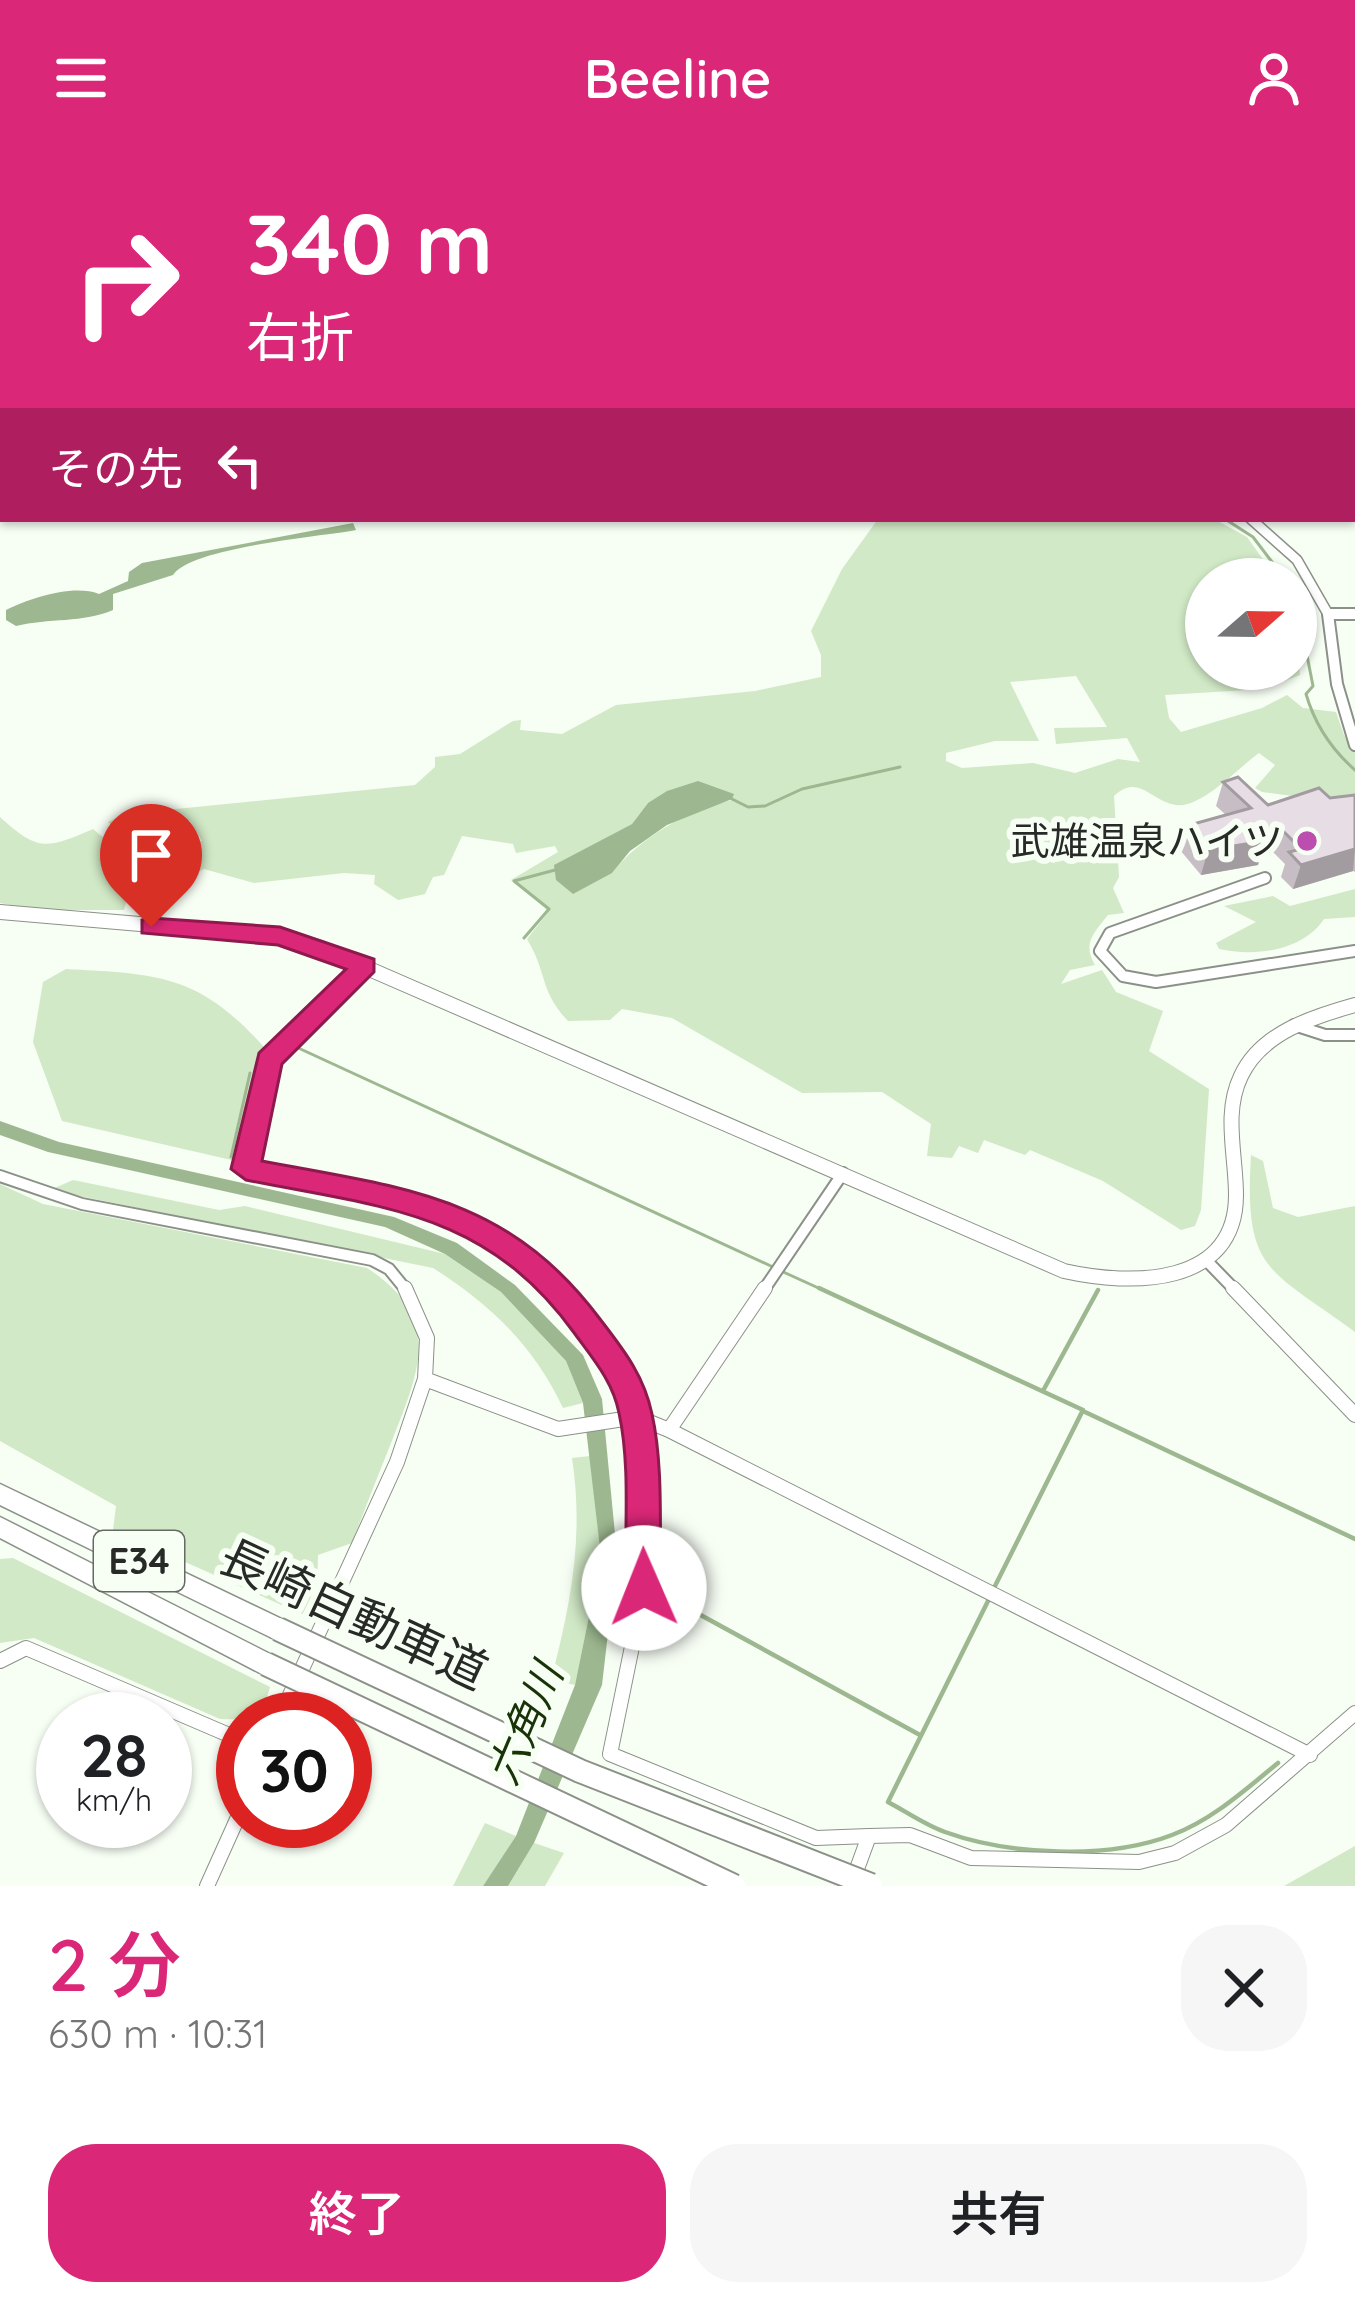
<!DOCTYPE html>
<html lang="ja">
<meta charset="utf-8">
<style>
body{margin:0;font-family:Quicksand,"Noto Sans JP",sans-serif;background:#f6f6f6;color:#202124;height:100vh;display:flex;flex-direction:column;font-size:45px;white-space:nowrap}
*{box-sizing:border-box;margin:0}
p{font-size:39px;color:#757577}
.icon{flex:none;width:66px;height:66px;fill:none;stroke:currentColor;stroke-width:2;stroke-linecap:round;stroke-linejoin:round}
.map{position:relative;height:1730px;overflow:hidden}
.panel{display:flex;flex-direction:column;background:#fff;flex:1}
.panel>*{flex:none}
.hud{position:absolute;left:0px;top:0px;width:1356px;height:366px;box-shadow:0 3px 9px #0004;background:#db2777;color:#fff;overflow:hidden}
.needle{width:78px;rotate:70deg}
.controls{position:absolute;left:1185px;top:402px;display:grid;gap:24px}
.controls a{display:grid;place-items:center;width:132px;height:132px;border-radius:50%;background:#fff;box-shadow:0 3px 9px #0004;font-size:60px}
.speed{position:absolute;left:36px;top:1536px;display:flex;gap:24px;font-size:60px;font-weight:700;text-align:center}
.speed>*{display:grid;place-content:center;width:156px;height:156px;border-radius:50%;background:#fff;box-shadow:0 3px 9px #0004;line-height:1}
.speed small{font-size:30px;font-weight:400}
.speed .limit{border:18px solid #d22;background:#fff;color:#111}
.pin{position:absolute;display:grid;place-items:center;width:102px;height:102px;color:#fff;margin:-123px -51px;border-radius:50% 50% 50% 0;rotate:-45deg;box-shadow:0 0 12px #0007}
.pin .icon{rotate:45deg}
.me{position:absolute;width:132px;margin:-66px;rotate:359deg;stroke-linejoin:round;filter:drop-shadow(0 0 9px #0008)}
.turn{display:flex;align-items:center;gap:42px;height:252px;padding:0 48px;font-size:54px}
.turn .icon{width:156px;height:156px;stroke-width:2.5}
.turn b{display:block;font-size:84px;line-height:102px}
.then{display:flex;align-items:center;height:114px;padding:0 48px;background:#0003;gap:24px;font-size:45px}
.round{display:grid;place-items:center;flex:none;width:126px;height:126px;border-radius:48px;background:#f6f6f6}
.summary{display:flex;align-items:center;justify-content:space-between;height:204px;padding:0 48px}
h1{font-size:72px;font-weight:600;line-height:90px;color:#db2777}
.button{display:flex;gap:24px;margin-top:auto;padding:24px 48px}
.button a{flex:1;height:138px;border-radius:48px;background:#db2777;color:#fff;font-size:48px;font-weight:600;line-height:138px;text-align:center}
.button a+a{background:#f6f6f6;color:#202124}
header{display:flex;justify-content:space-between;align-items:center;height:156px;padding:0 48px;background:#db2777;color:#fff;font-size:54px;font-weight:600}
.map>svg:first-child{display:block}
.green{fill:#d1e9c6;fill-rule:evenodd}
.water{fill:#9db890}
.lines{fill:none;stroke-linecap:round;stroke-linejoin:round}
.stream-far1{stroke:#9db890;stroke-width:3}
.stream{stroke:#9db890;stroke-width:4.5}
.street-far2-casing{stroke:#8b9188;stroke-width:12}
.street-far1-casing{stroke:#8b9188;stroke-width:14}
.street-casing{stroke:#8b9188;stroke-width:16}
.secondary-far1-casing{stroke:#8b9188;stroke-width:14}
.secondary-casing{stroke:#8b9188;stroke-width:16}
.highway-casing{stroke:#8b9188;stroke-width:3}
.street-far2{stroke:#fff;stroke-width:9}
.street-far1{stroke:#fff;stroke-width:10}
.street{stroke:#fff;stroke-width:14}
.secondary-far1{stroke:#fff;stroke-width:10}
.secondary{stroke:#fff;stroke-width:14}
.highway{fill:#fff;fill-rule:evenodd}
.highway-bridge-casing{stroke:#8b9188;stroke-width:26;stroke-linecap:butt}
.highway-bridge{stroke:#fff;stroke-width:22}
.wall{fill:#c7bec5}
.shaded-wall{fill:#a29ba0}
.building{fill:#e7dde5;stroke:#a29ba0;stroke-width:3}
.route{fill:#db2777;stroke:#8e194d;stroke-width:3}
.poi-dot{fill:#bb4eae;stroke:#f7fef4;stroke-width:4.5}
.labels{text-anchor:middle;stroke-width:12;stroke-linejoin:round;paint-order:stroke}
.shield{fill:#f7fef4;stroke:#656a64;stroke-width:3}
.shield-label{font-size:36px;font-weight:bold;fill:#272a26}
.poi-label{font-size:39px;fill:#272a26;stroke:#f7fef4;text-anchor:end}
.water-label{font-size:42px;font-style:italic;fill:#183308;stroke:#f7fef4}
.near-street-label{font-size:48px;fill:#272a26;stroke:#f7fef4}
</style>
<header><svg class="icon" aria-label="menu" viewBox="0 0 24 24"><path d="M4 6h16M4 12h16M4 18h16"/></svg>Beeline<svg class="icon" aria-label="person" viewBox="0 0 24 24"><circle cx="12" cy="8" r="4"/><path d="M4 21q1-7 8-7t8 7"/></svg></header>
<div class="map">
<svg width="1355" height="1730" viewBox="0 0 1355 1730">
<rect width="100%" height="100%" fill="#f7fef4"/>
<!-- green -->
<path class="green" d="M102,0H1355V363L1353,3H93Z
M878,363H1214L1247,381L1277,423H1206V513H1296V472L1300,519L1264,533L1165,539L1169,562L1181,576L1262,552L1287,539L1303,552L1336,556L1344,579L1355,593V648L1262,636L1255,632L1275,609L1259,597C1239,611 1201,653 1176,649C1150,645 1139,617 1114,640L1119,721L1113,732L1124,757L1108,759C1094,777 1082,787 1095,809L1070,814L1061,828L1102,814L1116,836L1163,855L1149,895L1209,933L1201,1054L1195,1070L1181,1074L1103,1025L1030,994L1025,999L984,984L978,997L959,990L952,1002L927,1000L931,968L882,936L802,937L672,862L622,853L610,864L568,865C539,834 548,818 527,783L549,755L511,724L558,696L555,690L516,697L513,688L462,680L444,719L433,721L425,738L398,744L374,728L375,719L344,717L254,727L204,713L171,728L130,732L124,754H37L0,747V661C38,696 47,693 93,673C124,703 163,690 202,685L190,665L114,672L108,666L126,658L415,629L435,611V601L460,598L513,565L521,564L520,574L562,578L616,549L755,535L821,521V499L811,475L842,413ZM1076,520L1107,571L1054,572L1056,588L1127,582L1140,606L1118,603L1075,617L1033,607L962,612L946,605V597L995,585H1039L1010,526ZM732,644C687,654 640,682 612,717L555,709L632,668L648,647Z
M1355,733V761L1324,763C1303,795 1255,801 1219,793L1216,787L1256,766L1224,750L1273,740L1290,750Z
M66,813C161,818 199,819 265,892L240,1006L62,965L33,886L43,826Z
M1251,999L1263,1005L1273,1052L1298,1061L1355,1050V1176C1268,1112 1244,1116 1251,999Z
M73,1024L219,1054L245,1050L445,1098L501,1136L566,1205L583,1247L563,1252C534,1190 490,1148 433,1112L50,1034Z
M0,1028L43,1048L367,1112C442,1161 421,1211 393,1282C379,1317 365,1352 352,1387L318,1399L317,1439L302,1458L113,1374L116,1350L0,1285Z
M590,1300L601,1401L575,1529L551,1524C571,1447 584,1381 572,1302Z
M13,1402L270,1531C262,1562 250,1564 220,1563L34,1482L0,1487V1403Z
M485,1667L516,1680L483,1730H453Z
M534,1687L564,1697L545,1730H508Z
M1355,1690V1730H1284Z"/>
<!-- water -->
<path class="water" d="M353,367L356,374C319,381 192,391 173,419L113,438V454C84,467 48,462 16,470L6,464V454C31,442 73,428 99,438L128,425L129,416L142,407Z
M698,625L734,638L732,643L667,669L630,695L612,717L573,738L556,724L554,709L632,668L648,647L667,635Z
M0,965L59,986L394,1061L457,1087L515,1129L583,1199L602,1243L617,1399L602,1529L534,1687L508,1730H483L516,1680L575,1529L601,1401L583,1247L566,1205L501,1136L445,1098L385,1071L48,996L0,979Z"/>
<g class="lines">
<!-- stream-far1 -->
<path class="stream-far1" d="M1225,363L1253,381L1285,423
M1296,443L1313,530L1306,538C1315,569 1331,593 1355,614
M732,643L748,651L765,650L802,633L900,611
M524,782L549,753L514,725L555,714
M294,890L773,1111
M231,1001L250,917
M781,1115L825,1135"/>
<!-- stream -->
<path class="stream" d="M819,1132L1083,1254L994,1432
M1044,1233L1098,1134
M1085,1256L1355,1383
M664,1439L920,1579
M990,1441L888,1646C907,1656 925,1669 945,1676C1009,1699 1107,1704 1172,1679C1212,1664 1245,1634 1278,1607"/>
<defs>
<path id="street-far2" d="M1251,363L1297,404L1328,458"/>
<path id="street-far1" d="M1265,722L1110,777L1100,795L1123,820L1156,826L1355,795
M365,810L268,904L246,1013C352,1034 490,1043 562,1135
M1294,869L1325,879H1355
M0,1020L82,1048L372,1104L389,1113L407,1135
M1205,1103L1236,1135
M763,1135L843,1017"/>
<path id="street" d="M560,1132L617,1206L637,1261L644,1432L610,1598L816,1682L869,1680
M1233,1132L1355,1259
M425,1223L558,1273L637,1261L669,1274L1310,1599
M669,1274L765,1132
M0,1505L26,1492L243,1585
M279,1563L397,1306L425,1223L427,1182L405,1132
M854,1721L869,1680L910,1679L971,1702L1139,1706L1175,1697L1226,1669L1355,1557
M207,1730L243,1650"/>
<path id="secondary-far1" d="M1355,458H1328L1337,528L1355,589"/>
<path id="secondary" d="M0,756L279,780L321,792L1064,1115C1131,1130 1236,1131 1236,1039C1236,999 1223,957 1241,920C1261,877 1312,861 1355,849"/>
<path id="highway" d="M0,1328L286,1465L290,1473L286,1481L278,1484L270,1481L0,1349Z
M0,1361L274,1500L278,1508L274,1516L266,1519L258,1516L0,1382Z"/>
</defs>
<!-- street-far2 casing -->
<use href="#street-far2" class="street-far2-casing"/>
<!-- street-far1 casing -->
<use href="#street-far1" class="street-far1-casing"/>
<!-- street casing -->
<use href="#street" class="street-casing"/>
<!-- secondary-far1 casing -->
<use href="#secondary-far1" class="secondary-far1-casing"/>
<!-- secondary casing -->
<use href="#secondary" class="secondary-casing"/>
<!-- highway casing -->
<use href="#highway" class="highway-casing"/>
<!-- street-far2 -->
<use href="#street-far2" class="street-far2"/>
<!-- street-far1 -->
<use href="#street-far1" class="street-far1"/>
<!-- street -->
<use href="#street" class="street"/>
<!-- secondary-far1 -->
<use href="#secondary-far1" class="secondary-far1"/>
<!-- secondary -->
<use href="#secondary" class="secondary"/>
<!-- highway -->
<use href="#highway" class="highway"/>
<defs>
<path id="highway-bridge" d="M278,1473L580,1615L871,1729
M266,1508L734,1730"/>
</defs>
<!-- highway-bridge casing -->
<use href="#highway-bridge" class="highway-bridge-casing"/>
<!-- highway-bridge -->
<use href="#highway-bridge" class="highway-bridge"/>
</g>
<!-- wall -->
<path class="wall" d="M1223,626L1268,649L1355,639V716L1353,715L1293,733L1281,721L1285,708L1273,696L1260,700L1258,709L1201,719L1180,694L1186,670L1226,659L1216,650Z"/>
<!-- shaded-wall -->
<path class="shaded-wall" d="M1280,672L1273,696L1260,700L1258,709L1201,719L1208,694Z
M1355,693L1353,715L1293,733L1301,709Z"/>
<!-- building -->
<path class="building" d="M1238,621L1268,649L1319,632L1330,642L1355,639V693L1301,709L1289,696L1301,693L1280,672L1258,678L1265,685L1208,694L1186,670L1251,652L1223,626Z"/>
<!-- route -->
<path class="route" d="M151,762L280,771L374,803V816L282,908L262,1005C404,1032 507,1039 600,1163C623,1193 644,1219 652,1258C664,1312 659,1376 661,1432L656,1443L644,1448L631,1443L626,1432C624,1376 631,1312 619,1257C613,1226 594,1204 575,1178C486,1055 385,1052 246,1024L231,1013L259,897L346,813L278,789L142,777V764Z"/>
<!-- markers -->
<circle class="poi-dot" cx="1307" cy="685" r="12"/>
<g class="labels">
<!-- shield labels -->
<rect class="shield" x="94" y="1375" width="90" height="60" rx="9"/>
<g class="shield-label">
<text x="139" y="1418">E34</text>
</g>
<!-- poi labels -->
<g class="poi-label">
<text x="1283" y="699">武雄温泉ハイツ</text>
</g>
<!-- water labels -->
<g class="water-label">
<text transform="translate(525 1568) rotate(-67)" y="15">六角川</text>
</g>
<!-- near-street labels -->
<g class="near-street-label">
<text transform="translate(354 1458) rotate(25)" y="17">長崎自動車道</text>
</g>
</g>
</svg>
<div class="controls">
<a><svg class="needle" viewBox="-14 -14 28 28"><path d="M0-13l5 13h-10z" fill="#e53935"/><path d="M0 13l5-13h-10z" fill="#757577"/></svg></a>
</div>
<div class="speed"><div>28<small>km/h</small></div><div class="limit">30</div></div>
<div class="pin" style="left:151px;top:771px;background:#d93025"><svg class="icon" aria-label="arrive" viewBox="0 0 24 24"><path d="M6 21V4h12l-3 4 3 4H6"/></svg></div>
<svg class="me" style="left:644px;top:1432px" viewBox="-20 -20 40 40"><circle r="19" fill="#fff"/><path d="M0-13L10 11 0 6-10 11z" fill="#db2777"/></svg>
<div class="hud">
<div class="turn"><svg class="icon" aria-label="right" viewBox="0 0 24 24"><path d="M7 20v-9h11M14 6l5 5-5 5"/></svg><div><b>340 m</b>右折</div></div>
<div class="then">その先<svg class="icon" aria-label="left" viewBox="0 0 24 24"><path d="M17 20v-9H6M10 6l-5 5 5 5"/></svg></div>
</div>
</div>
<section class="panel">
<div class="summary"><div><h1>2 分</h1><p>630 m · 10:31</p></div><a class="round"><svg class="icon" aria-label="close" viewBox="0 0 24 24"><path d="M6 6l12 12M18 6L6 18"/></svg></a></div>
<div class="button"><a>終了</a><a>共有</a></div>
</section>
